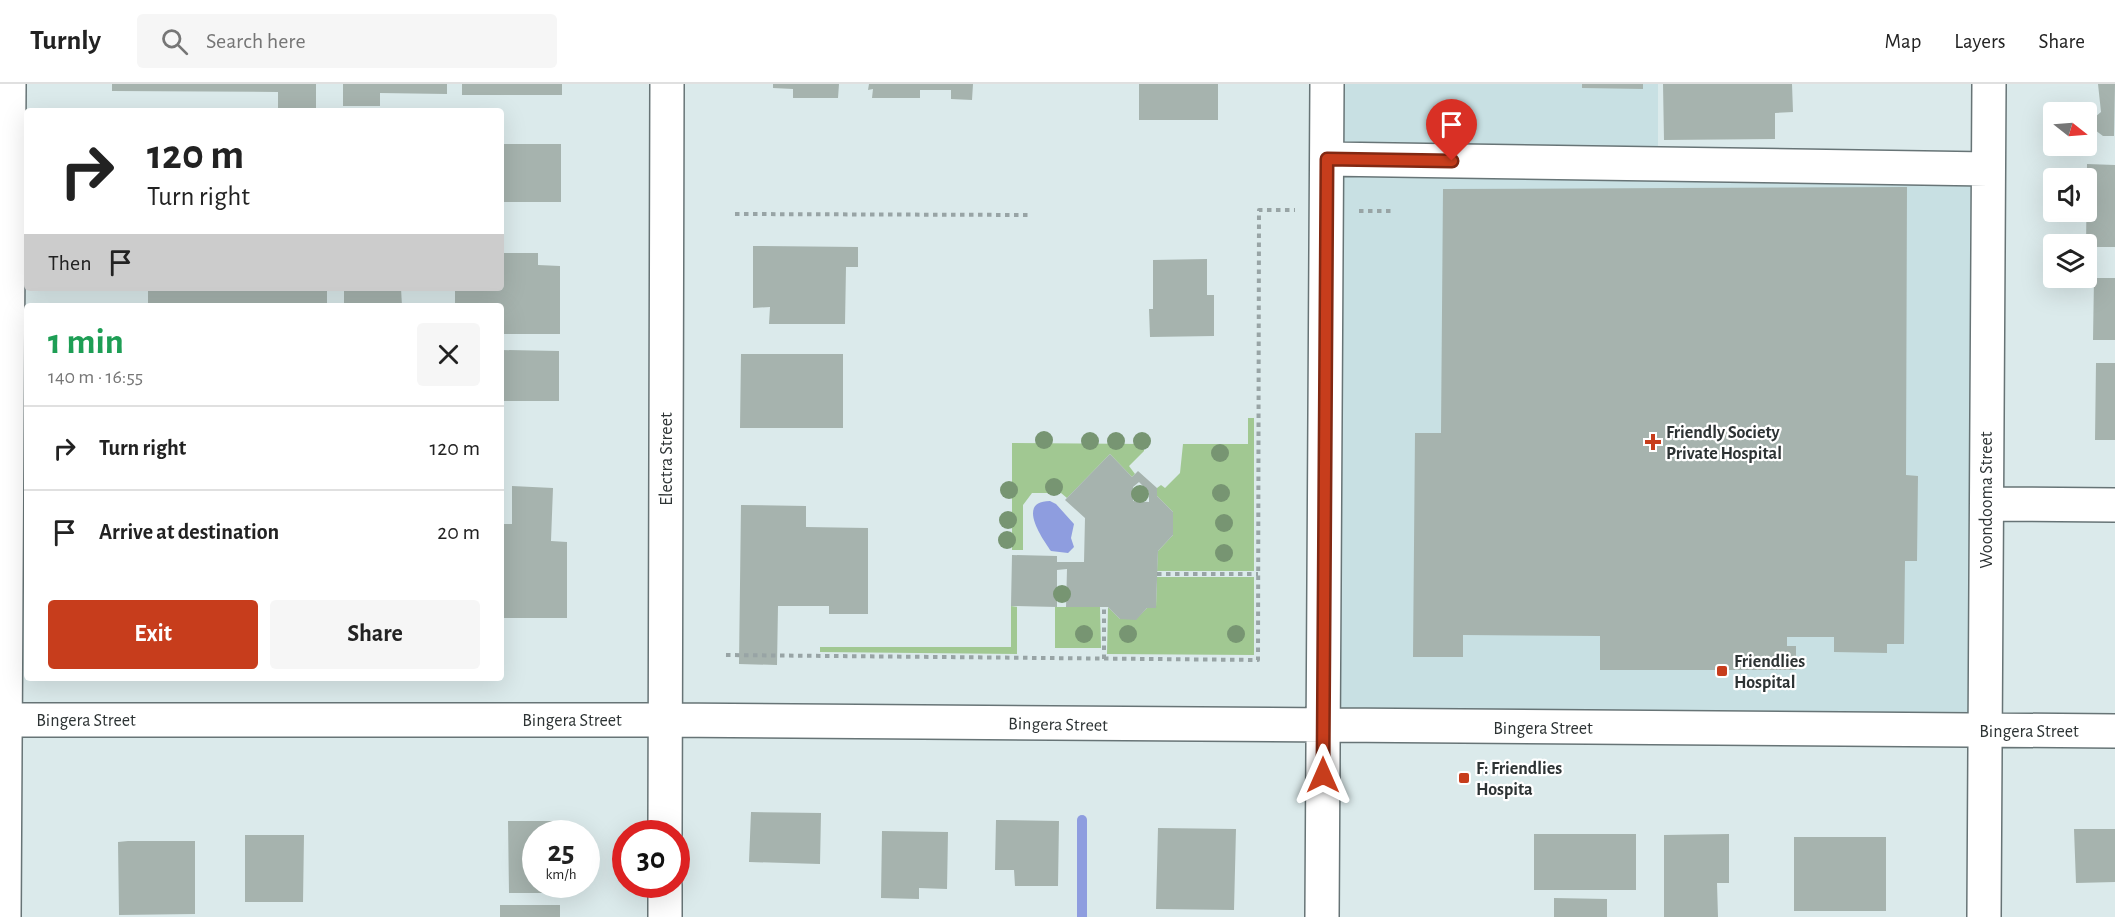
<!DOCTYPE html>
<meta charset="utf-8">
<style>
body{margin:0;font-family:"Alegreya Sans",sans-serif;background:#f6f6f6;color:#222;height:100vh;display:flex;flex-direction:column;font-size:22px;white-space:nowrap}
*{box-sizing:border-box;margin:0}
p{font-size:20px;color:#767676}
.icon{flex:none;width:33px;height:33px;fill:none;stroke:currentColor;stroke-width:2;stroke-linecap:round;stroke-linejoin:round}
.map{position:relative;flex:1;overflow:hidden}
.details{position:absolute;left:24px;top:219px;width:480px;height:378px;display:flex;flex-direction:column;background:#fff;border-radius:6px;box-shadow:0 6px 24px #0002}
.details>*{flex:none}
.hud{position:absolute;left:24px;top:24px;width:480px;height:183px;border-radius:6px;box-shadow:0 6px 24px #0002;background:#fff;color:#222;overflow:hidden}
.needle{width:39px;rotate:107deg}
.fabs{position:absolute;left:2043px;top:18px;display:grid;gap:12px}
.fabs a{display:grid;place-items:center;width:54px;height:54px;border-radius:6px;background:#fff;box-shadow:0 6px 24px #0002;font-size:30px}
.speed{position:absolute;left:522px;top:736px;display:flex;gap:12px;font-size:30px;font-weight:700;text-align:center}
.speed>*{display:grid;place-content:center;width:78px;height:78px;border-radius:50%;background:#fff;box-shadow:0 6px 24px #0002;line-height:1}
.speed small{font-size:15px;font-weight:400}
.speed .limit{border:9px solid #d22;background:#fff;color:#111}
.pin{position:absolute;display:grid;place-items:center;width:51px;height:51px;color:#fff;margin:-62px -26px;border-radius:50% 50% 50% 0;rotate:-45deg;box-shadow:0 0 6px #0007}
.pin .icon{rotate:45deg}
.me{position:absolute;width:66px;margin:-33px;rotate:0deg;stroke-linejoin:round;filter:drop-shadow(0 0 4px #0008)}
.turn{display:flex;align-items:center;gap:21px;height:126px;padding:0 24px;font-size:27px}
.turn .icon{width:78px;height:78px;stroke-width:2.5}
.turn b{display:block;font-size:42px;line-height:51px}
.then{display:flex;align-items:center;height:57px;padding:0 24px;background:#0003;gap:12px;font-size:22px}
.round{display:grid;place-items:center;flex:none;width:63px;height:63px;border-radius:6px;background:#f6f6f6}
.head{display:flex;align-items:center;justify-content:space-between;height:102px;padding:0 24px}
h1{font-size:36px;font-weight:700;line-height:45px;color:#1e9e55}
.button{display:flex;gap:12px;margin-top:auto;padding:12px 24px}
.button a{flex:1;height:69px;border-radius:6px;background:#c73d1c;color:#fff;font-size:24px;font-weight:700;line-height:69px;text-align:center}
.button a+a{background:#f6f6f6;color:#222}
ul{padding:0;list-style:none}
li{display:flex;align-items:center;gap:18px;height:84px;padding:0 24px;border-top:2px solid #e0e0e0}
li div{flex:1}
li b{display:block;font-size:22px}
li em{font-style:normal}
header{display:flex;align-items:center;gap:36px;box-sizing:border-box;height:84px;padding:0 30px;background:#fff;border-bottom:2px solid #e0e0e0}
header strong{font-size:28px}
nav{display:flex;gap:33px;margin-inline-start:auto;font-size:21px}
.search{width:420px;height:54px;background:#f6f6f6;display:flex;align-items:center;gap:15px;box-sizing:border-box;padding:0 21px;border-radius:6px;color:#767676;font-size:22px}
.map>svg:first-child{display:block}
.built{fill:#c8e0e3}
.green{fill:#a1c892}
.water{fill:#8e9ddf}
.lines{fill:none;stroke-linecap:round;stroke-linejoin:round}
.stream{stroke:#8e9ddf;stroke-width:10}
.building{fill:#a6b3ae;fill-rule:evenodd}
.minor-casing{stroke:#677476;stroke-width:36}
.path{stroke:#98a4a5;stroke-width:4;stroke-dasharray:4.5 4.5;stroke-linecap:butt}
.minor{stroke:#fff;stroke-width:33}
.tree{fill:#779572}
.route-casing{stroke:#812812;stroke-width:15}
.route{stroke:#c73d1c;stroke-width:10}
.poi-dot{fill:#c73d1c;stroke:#fff;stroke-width:2}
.labels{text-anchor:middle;stroke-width:4.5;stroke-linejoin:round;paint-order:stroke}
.poi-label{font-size:18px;font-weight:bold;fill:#2d3334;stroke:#fff;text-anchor:start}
.street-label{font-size:18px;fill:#2d3334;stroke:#fff}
</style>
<header>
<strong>Turnly</strong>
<div class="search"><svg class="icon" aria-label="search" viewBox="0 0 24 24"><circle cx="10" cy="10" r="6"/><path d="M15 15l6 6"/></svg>Search here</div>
<nav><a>Map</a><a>Layers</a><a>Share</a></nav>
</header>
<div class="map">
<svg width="2115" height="833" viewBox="0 0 2115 833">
<rect width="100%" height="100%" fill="#dbeaeb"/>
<!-- built -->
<path class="built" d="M1324,0H1658V64L1987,68L1981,649L1319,648Z"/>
<!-- green -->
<path class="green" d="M1248,334H1254V487H1157L1158,467L1173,451V428L1157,412V404L1161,401L1165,404L1180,389L1183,360H1248Z
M1012,359L1144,360V367L1129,382L1135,390L1132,393L1110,370L1067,414L1061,409H1032L1023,421V466H1012Z
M1157,493H1254V571L1107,570L1108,523L1120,535H1136L1147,524L1156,523Z
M1011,522L1017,523V570L820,568V563H1011Z
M1055,523H1100L1101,564H1055Z"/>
<!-- water -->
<path class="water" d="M1050,417L1056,420L1074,440L1071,454L1074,463L1068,469L1051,467C1042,454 1016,417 1050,417Z"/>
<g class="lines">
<!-- stream -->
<path class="stream" d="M1082,833V736"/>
</g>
<!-- building -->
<path class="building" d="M112,0H316V27H278V8L112,7Z
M343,0H447V10L380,9V22H343Z
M462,0H562V11H462Z
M773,0H839L838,14H793V5L773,4Z
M869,0H973L972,16L951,15V6H920V14H872L873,5L868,6Z
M1139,0H1218V36H1139Z
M1582,0H1643V5L1582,4Z
M1663,0H1792L1793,28L1775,29V55L1664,56Z
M2098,0H2115L2114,52H2103L2095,46V33L2101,28Z
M501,60H561V118H501Z
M2087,80L2115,81V163H2086Z
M1907,103L1906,391L1918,392L1917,477H1905L1904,560H1887V569L1834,568V553H1787V562H1796V586H1600V552L1463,551V573H1413L1415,349H1441L1443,105Z
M753,162L858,163V183H846L845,240H769L770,223L753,224Z
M501,169H538V181L560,182V250H501V222H455V204H501Z
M1207,175V211H1214V252L1150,253L1149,225H1153V176Z
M2094,194H2115V256H2093Z
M148,204H327V222H148Z
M401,204L402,222H344V205Z
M501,266L559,267V317H501Z
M741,270H843V344H740Z
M2096,279H2115V356H2095Z
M1110,370L1132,393L1138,387L1157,404V412L1173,428V451L1158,467L1156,524H1147L1136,536L1120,535L1108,523H1066L1067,485L1057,486V523L1011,522L1012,471L1057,472V478H1084L1085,434L1065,416ZM1139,398L1149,408V418L1133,417V403Z
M512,402L553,404L551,457L567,458V534H501V440H512Z
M741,421L806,422V443L868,444V530H829V522H778L777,581L739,580Z
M751,728L821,729L820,780L749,778Z
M996,736L1059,737L1058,802H1015L1014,786H995Z
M508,737H556L557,750H536V801H557V809H509Z
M1158,744L1236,745L1234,826L1156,825Z
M2074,745H2115V798L2076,799Z
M882,747L948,748L947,805L919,804V815L881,814Z
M1534,750H1636V806H1534Z
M1729,750V799H1717L1718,833H1664V751Z
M245,751H304L303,818H245Z
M1794,753H1886V827H1794Z
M128,757H195V830L119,831L118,758Z
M1554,814L1607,815V833H1554Z
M500,821H560V833H500Z"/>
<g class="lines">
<defs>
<path id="minor" d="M1327,75L1988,85
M1987,420L2115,421
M0,636H666L2115,647
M665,750L667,0
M4,833L9,0
M665,833V801
M1322,833L1327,0
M1984,833L1989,0"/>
</defs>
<!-- minor casing -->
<use href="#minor" class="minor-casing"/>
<!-- path -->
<path class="path" d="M1359,127H1394
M735,130L1030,131
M1157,490H1258
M726,571L1258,576L1259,126H1295
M1104,575V523"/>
<!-- minor -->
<use href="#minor" class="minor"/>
</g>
<!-- trees -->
<g class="tree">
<circle cx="1044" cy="356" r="9"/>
<circle cx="1090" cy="357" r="9"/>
<circle cx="1116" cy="357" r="9"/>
<circle cx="1142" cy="357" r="9"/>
<circle cx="1220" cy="369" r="9"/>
<circle cx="1054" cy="403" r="9"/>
<circle cx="1009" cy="406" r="9"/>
<circle cx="1221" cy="409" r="9"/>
<circle cx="1140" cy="410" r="9"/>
<circle cx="1008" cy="436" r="9"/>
<circle cx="1224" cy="439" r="9"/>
<circle cx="1007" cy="456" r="9"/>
<circle cx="1224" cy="469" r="9"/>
<circle cx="1062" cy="510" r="9"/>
<circle cx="1084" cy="550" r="9"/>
<circle cx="1128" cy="550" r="9"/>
<circle cx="1236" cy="550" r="9"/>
</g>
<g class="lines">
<defs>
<path id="route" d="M1323,691L1327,75L1452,77"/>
</defs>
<!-- route casing -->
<use href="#route" class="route-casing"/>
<!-- route -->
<use href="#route" class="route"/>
</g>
<!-- markers -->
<g class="poi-dot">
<path d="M1650 349h6v6h6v6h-6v6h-6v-6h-6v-6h6z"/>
<rect x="1716" y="581" width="12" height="12" rx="3"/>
<rect x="1458" y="688" width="12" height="12" rx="3"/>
</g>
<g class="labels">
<!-- poi labels -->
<g class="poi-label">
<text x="1666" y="354">Friendly Society<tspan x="1666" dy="21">Private Hospital</tspan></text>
<text x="1734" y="583">Friendlies<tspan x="1734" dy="21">Hospital</tspan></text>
<text x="1476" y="690">F: Friendlies<tspan x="1476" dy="21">Hospita</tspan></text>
</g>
<!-- street labels -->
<g class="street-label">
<text transform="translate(666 375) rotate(-90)" y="6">Electra Street</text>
<text transform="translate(1986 416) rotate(-90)" y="6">Woondooma Street</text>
<text x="86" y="642">Bingera Street</text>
<text x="572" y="642">Bingera Street</text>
<text transform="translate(1058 640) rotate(1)" y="6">Bingera Street</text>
<text x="1543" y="650">Bingera Street</text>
<text x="2029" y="653">Bingera Street</text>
</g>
</g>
</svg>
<div class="fabs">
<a><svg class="needle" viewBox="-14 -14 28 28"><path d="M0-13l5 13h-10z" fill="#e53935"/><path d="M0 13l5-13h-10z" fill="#767676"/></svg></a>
<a><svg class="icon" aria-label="sound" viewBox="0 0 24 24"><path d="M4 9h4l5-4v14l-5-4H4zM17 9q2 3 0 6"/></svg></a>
<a><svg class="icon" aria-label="layers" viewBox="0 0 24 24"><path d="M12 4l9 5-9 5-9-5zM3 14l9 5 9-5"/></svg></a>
</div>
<div class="speed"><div>25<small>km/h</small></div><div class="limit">30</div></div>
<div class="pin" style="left:1452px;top:77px;background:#d93025"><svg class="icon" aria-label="arrive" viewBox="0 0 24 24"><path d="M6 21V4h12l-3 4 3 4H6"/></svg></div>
<svg class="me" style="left:1323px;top:691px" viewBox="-20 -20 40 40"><path d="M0-17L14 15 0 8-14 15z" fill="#c73d1c" stroke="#fff" stroke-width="4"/></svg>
<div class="hud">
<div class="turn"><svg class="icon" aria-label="right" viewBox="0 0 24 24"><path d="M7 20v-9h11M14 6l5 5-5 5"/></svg><div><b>120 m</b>Turn right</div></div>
<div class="then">Then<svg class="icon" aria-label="arrive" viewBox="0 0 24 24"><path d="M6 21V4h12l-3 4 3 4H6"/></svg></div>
</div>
<section class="details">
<div class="head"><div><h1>1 min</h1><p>140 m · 16:55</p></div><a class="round"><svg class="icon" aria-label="close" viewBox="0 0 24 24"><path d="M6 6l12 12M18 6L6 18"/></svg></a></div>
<ul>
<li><svg class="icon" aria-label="right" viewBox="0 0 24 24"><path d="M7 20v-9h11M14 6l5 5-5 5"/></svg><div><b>Turn right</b></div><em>120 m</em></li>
<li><svg class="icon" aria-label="arrive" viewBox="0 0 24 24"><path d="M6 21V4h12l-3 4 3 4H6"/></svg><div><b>Arrive at destination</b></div><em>20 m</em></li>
</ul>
<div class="button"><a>Exit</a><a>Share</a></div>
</section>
</div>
